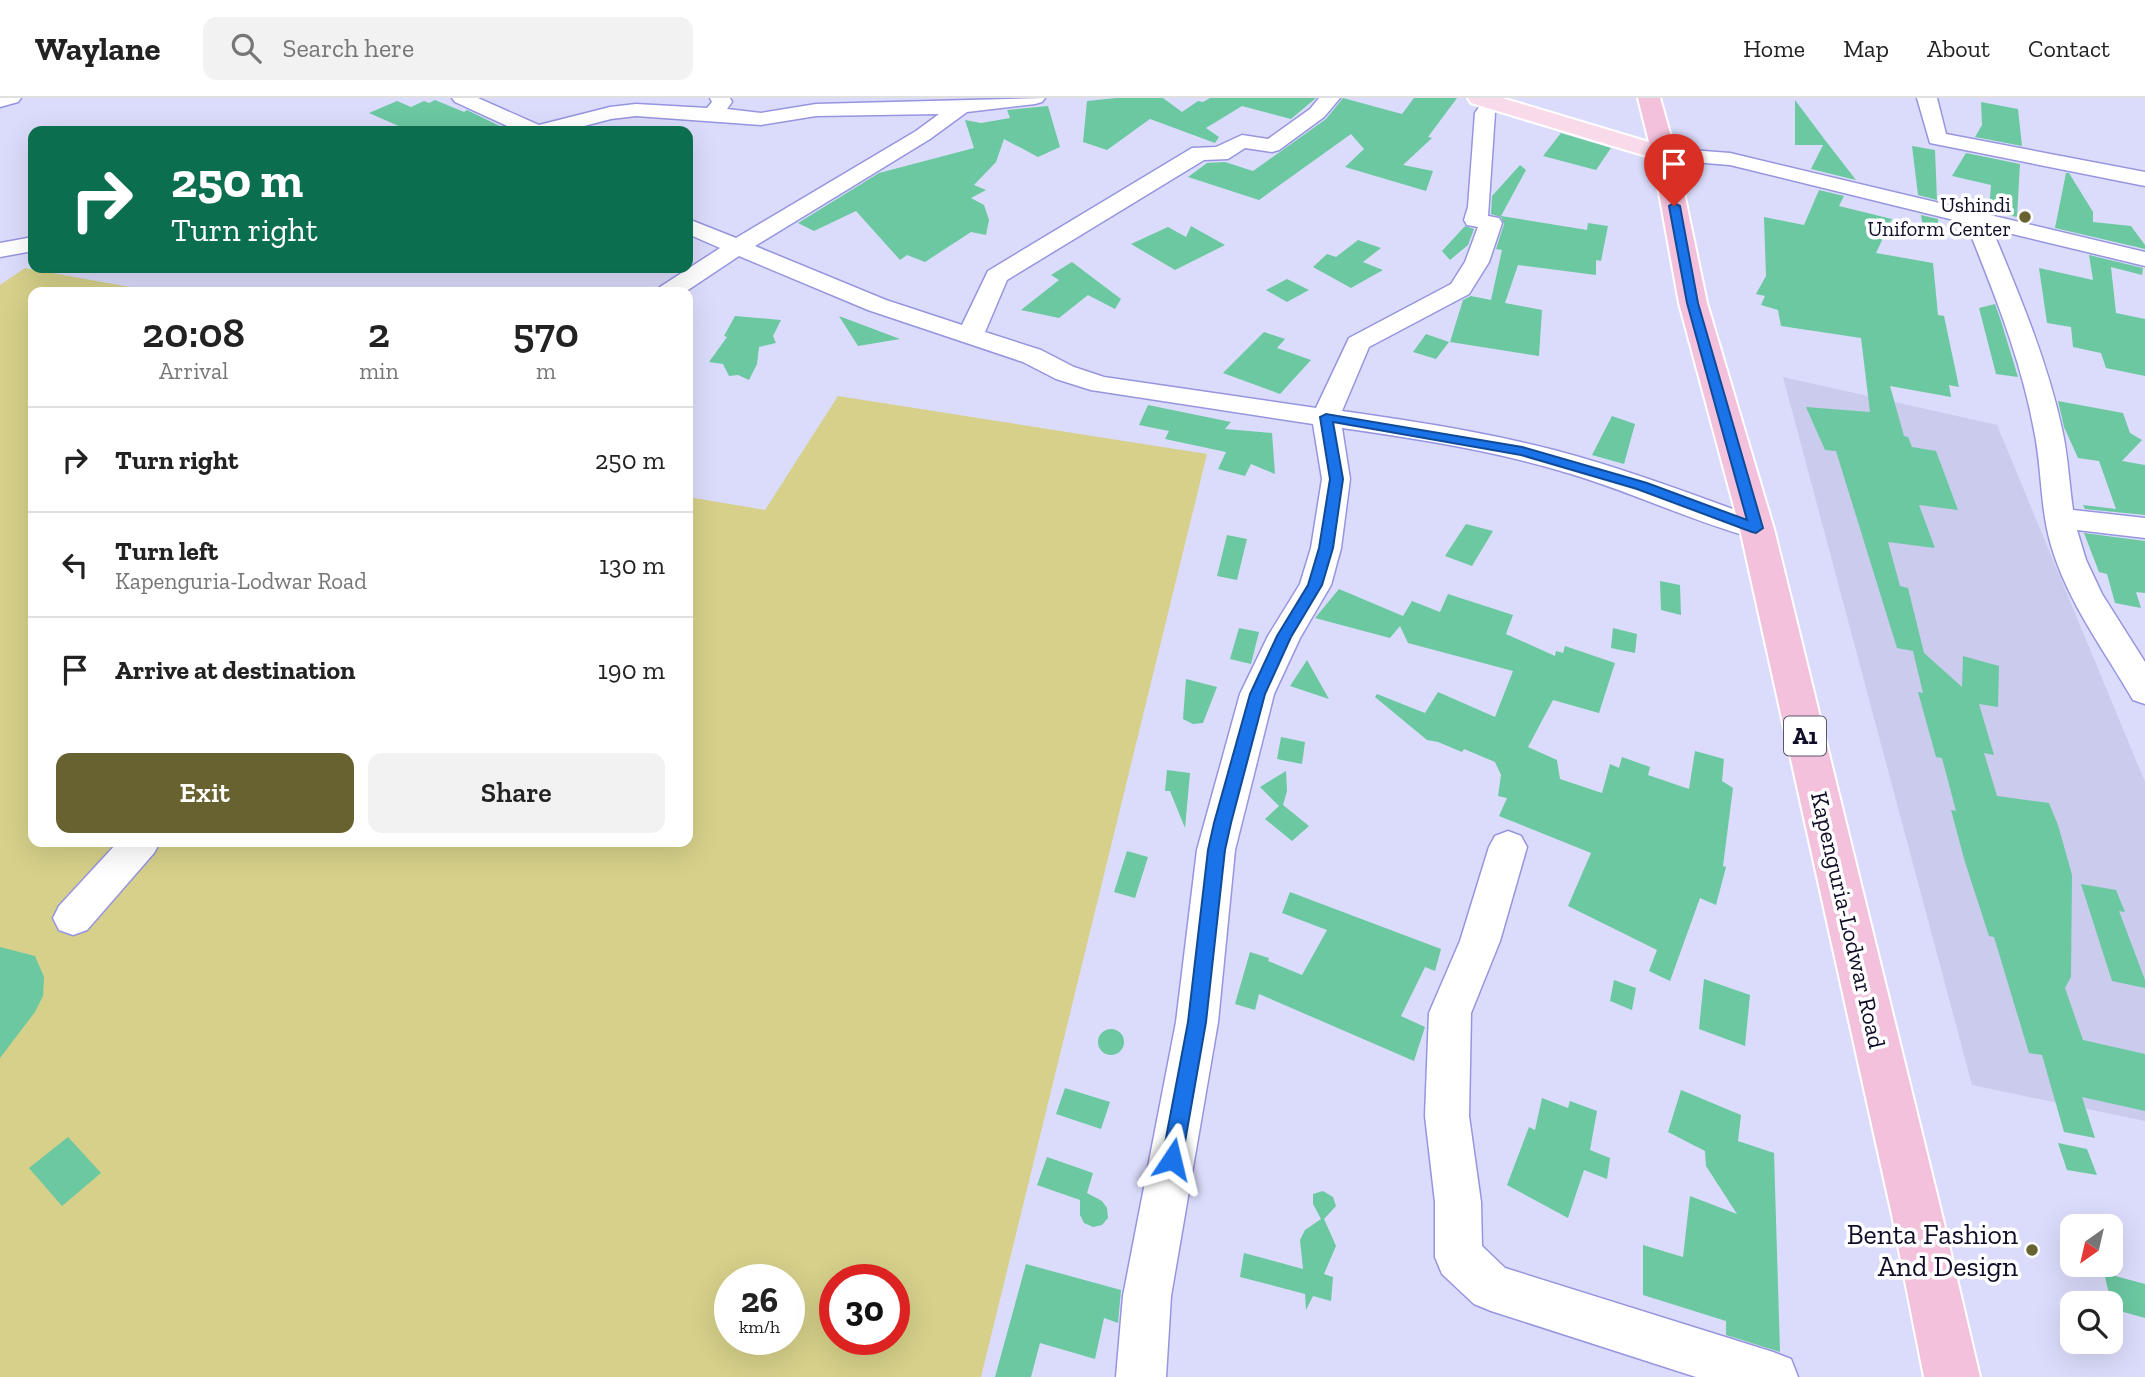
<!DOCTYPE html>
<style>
body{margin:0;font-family:"Zilla Slab",serif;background:#f2f2f2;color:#222;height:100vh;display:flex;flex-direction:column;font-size:26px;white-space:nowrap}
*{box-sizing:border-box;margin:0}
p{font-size:23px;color:#767676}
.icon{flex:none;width:38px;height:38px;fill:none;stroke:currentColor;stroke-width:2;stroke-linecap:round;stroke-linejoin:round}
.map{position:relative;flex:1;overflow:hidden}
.side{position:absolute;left:28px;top:189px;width:665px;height:560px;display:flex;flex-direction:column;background:#fff;border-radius:14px;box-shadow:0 7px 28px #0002}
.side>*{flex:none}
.top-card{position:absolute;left:28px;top:28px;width:665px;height:147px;border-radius:14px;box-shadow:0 7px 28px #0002;background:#0b6e4f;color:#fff;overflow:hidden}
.needle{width:46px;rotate:214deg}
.tools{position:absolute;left:2060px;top:1116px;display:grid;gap:14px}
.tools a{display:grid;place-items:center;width:63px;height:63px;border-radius:14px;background:#fff;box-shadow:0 7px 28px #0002;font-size:35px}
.speed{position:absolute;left:714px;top:1166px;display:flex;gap:14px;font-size:35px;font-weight:700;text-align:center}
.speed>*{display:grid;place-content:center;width:91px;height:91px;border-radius:50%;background:#fff;box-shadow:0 7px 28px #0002;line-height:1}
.speed small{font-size:18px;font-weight:400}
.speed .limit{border:10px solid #d22;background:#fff;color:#111}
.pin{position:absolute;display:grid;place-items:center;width:60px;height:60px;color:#fff;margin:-72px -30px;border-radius:50% 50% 50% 0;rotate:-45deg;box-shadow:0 0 7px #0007}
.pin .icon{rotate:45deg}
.me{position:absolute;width:77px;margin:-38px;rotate:10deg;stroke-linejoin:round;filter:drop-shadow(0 0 5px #0008)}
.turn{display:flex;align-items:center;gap:24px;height:147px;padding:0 28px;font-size:32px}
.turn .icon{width:91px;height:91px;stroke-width:2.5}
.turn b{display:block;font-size:49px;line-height:60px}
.eta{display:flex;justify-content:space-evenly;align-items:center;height:119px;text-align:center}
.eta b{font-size:42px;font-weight:600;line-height:49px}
.button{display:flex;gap:14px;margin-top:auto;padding:14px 28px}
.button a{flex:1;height:80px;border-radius:14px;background:#67622f;color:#fff;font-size:28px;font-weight:600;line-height:80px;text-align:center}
.button a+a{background:#f2f2f2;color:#222}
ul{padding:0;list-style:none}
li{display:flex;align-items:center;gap:21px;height:105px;padding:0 28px;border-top:2px solid #e0e0e0}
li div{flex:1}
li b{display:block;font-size:26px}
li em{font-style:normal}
header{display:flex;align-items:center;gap:42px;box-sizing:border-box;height:98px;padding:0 35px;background:#fff;border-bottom:2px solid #e0e0e0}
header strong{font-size:33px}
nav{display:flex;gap:38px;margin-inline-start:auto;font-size:24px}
.search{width:490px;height:63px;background:#f2f2f2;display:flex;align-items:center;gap:18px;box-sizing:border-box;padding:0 24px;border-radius:14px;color:#767676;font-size:26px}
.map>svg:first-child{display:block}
.built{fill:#cacbed}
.green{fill:#d6d08a;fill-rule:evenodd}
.building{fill:#6bc8a1}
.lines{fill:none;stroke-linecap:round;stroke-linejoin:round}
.minor-casing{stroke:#9695df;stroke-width:3}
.major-casing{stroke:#fff;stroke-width:4}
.highway-casing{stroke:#fff;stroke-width:4}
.minor{fill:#fff;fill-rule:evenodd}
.major{fill:#f8daeb;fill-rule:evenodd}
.highway{fill:#f4c1dd;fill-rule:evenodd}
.route{fill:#1a73e8;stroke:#114b97;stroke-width:2}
.poi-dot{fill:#67622f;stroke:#fff;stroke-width:2.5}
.labels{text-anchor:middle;stroke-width:7;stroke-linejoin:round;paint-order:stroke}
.far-poi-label{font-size:21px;fill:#100d28;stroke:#fff;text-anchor:end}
.shield{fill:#fff;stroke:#585668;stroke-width:2}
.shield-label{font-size:23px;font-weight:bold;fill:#100d28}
.street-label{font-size:24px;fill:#100d28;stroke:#fff}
.near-poi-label{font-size:28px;fill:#100d28;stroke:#fff;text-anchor:end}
</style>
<header>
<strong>Waylane</strong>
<div class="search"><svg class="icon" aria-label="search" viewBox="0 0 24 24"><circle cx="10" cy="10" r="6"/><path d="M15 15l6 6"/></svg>Search here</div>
<nav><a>Home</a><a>Map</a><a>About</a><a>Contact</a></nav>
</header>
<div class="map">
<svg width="2145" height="1279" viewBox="0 0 2145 1279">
<rect width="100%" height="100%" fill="#dbdcfb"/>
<!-- built -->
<path class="built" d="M1783,279L1997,327L2145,684V1023L1972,987Z"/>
<!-- green -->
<path class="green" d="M25,170L157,194H33V744H688V399L765,412L838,298L1207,356L981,1279H0V187ZM730,1181H789V1241H730ZM835,1181H894V1241H835Z"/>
<!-- building -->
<path class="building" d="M1116,0H1163L1182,14L1198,3L1203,4L1210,0H1316L1291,21L1242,8L1206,30L1219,39L1215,45L1150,21L1107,52L1083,44L1087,3Z
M1343,0L1402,16L1414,0H1457L1428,39L1432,40L1403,67L1433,73L1426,93L1345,69L1364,51L1351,36L1259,102L1188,79L1207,65L1225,64L1253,73L1326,21Z
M435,2L464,14L467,12L510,33H410L369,15L397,3L411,9L424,3L429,5Z
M1795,2L1825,42L1856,82L1811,71L1823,47H1795Z
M1981,4L2018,11L2022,48L1975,39L1982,27Z
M1048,8L1060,49L1038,59L1004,41L996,64L974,87L986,92L971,100L984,107L989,122L986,137L971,134L925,164L907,157L900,162L856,113L814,133L798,125L879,75L974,50L965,22L981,25L1010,20L1007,12Z
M1561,35L1611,50L1596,72L1543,58Z
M1912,48L1935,52L1937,102L1918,97Z
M1966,55L2020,66L2017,119L1989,113L1991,87L1952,78Z
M1520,67L1526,72L1501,118L1587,132L1588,125L1608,128L1601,163L1596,162V177L1518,167L1505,205L1542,212L1539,258L1450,244L1463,202L1471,198L1491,202L1502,152L1496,151L1504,126L1501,119L1491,116L1492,98Z
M2066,75H2069L2093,114V124L2131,128L2145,147V151L2055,130Z
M1819,92L1844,98L1839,108L1892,121L1876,155L1933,165L1938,217L1944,218L1959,289L1949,287L1951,299L1890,288L1904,338L1908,339L1912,349L1936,353L1958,412L1919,407L1935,450L1888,444L1900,488L1908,490L1924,555L1962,589L1963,558L1999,568L1998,609L1979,606L1994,657L1984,655L1997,698L2049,705L2058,727L2072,777L2071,879L2065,890L2083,942L2145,956V1013L2082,999L2095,1040L2064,1034L2042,957L2029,955L1994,839L1989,838L1965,764L1951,712L1956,713L1942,660L1936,659L1918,594L1923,595L1913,553L1897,550L1836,353L1825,352L1806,309L1870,314L1861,240L1781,228L1778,212L1761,207L1765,198L1756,196L1766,178L1764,119L1804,127Z
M1921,117L1938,121L1939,134L1924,135Z
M1191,128L1225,147L1175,172L1131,146L1168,129L1186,139Z
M1465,128L1474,131L1468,147L1450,162L1442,153Z
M1358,142L1381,150L1363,164L1383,172L1351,190L1313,169L1327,156L1336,159Z
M2089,157L2143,170L2142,177L2111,169L2116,215L2145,221V278L2106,270L2101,255L2073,249L2071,229L2047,225L2039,170L2093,182Z
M1072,164L1121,201L1115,211L1088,197L1059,220L1021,212L1059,182L1051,177Z
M1287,181L1309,192L1287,204L1266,192Z
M1995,206L2001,223L2018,279L1996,276L1979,210Z
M735,218L781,222L773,238L776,245L759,249L757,266L749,282L738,277L729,278L723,266L709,264L727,239L724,238Z
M839,218L900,241L858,248Z
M1264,234L1285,241L1277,250L1311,262L1280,296L1223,275Z
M1426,236L1449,244L1436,261L1413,254Z
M2058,303L2123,315L2130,335L2142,342L2122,363L2145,367V417L2085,411L2083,407L2116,411L2099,363L2078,360L2064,329Z
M1148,307L1231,324L1225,331L1272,335L1275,376L1251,366L1245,378L1218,371L1226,354L1165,341L1169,333L1139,327Z
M1612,318L1635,326L1624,366L1592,357Z
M1466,426L1493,433L1472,468L1445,458Z
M2084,435L2145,443V495L2136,494L2141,510L2115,505L2107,476L2099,474Z
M1227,437L1247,441L1237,482L1217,478Z
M1660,483L1680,487L1681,517L1661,512Z
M1339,491L1403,518L1412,503L1440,514L1448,496L1513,517L1506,536L1555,558L1556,553L1563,555L1565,548L1615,565L1599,615L1553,602L1528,649L1557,662L1560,681L1602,695L1610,666L1619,670L1622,659L1650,669L1648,677L1689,691L1695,653L1724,661L1722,683L1733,690L1723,768L1726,769L1716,807L1700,800L1670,883L1649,873L1657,852L1568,808L1591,755L1499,718L1507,700L1498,698L1501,677L1495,664L1464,651L1462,654L1438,644L1427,642L1375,599L1377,596L1425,615L1438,594L1495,619L1513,573L1408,545L1400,528L1390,540L1315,520Z
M1239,530L1259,534L1251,566L1230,561Z
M1613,530L1637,536L1635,555L1611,550Z
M1307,562L1329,601L1290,588Z
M1186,581L1217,589L1203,625L1193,626L1183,621Z
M1281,639L1305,644L1302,666L1277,661Z
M1167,672L1190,675L1185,730L1170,693H1165Z
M1286,673L1287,693L1283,707L1309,728L1292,743L1265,721L1279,708L1260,689Z
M1127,753L1148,759L1135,800L1114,794Z
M2081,786L2116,792L2125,814L2119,813L2145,882V890L2112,883Z
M1290,794L1441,851L1435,873L1425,869L1401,918L1425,929L1414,963L1259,896L1255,912L1235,906L1250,854L1269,860L1268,863L1302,877L1327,832L1282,815Z
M0,849L35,858L44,879L43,898L35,914L0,960Z
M1704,881L1750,897L1745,948L1699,931Z
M1614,882L1636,890L1632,912L1610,903Z
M1098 944a13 13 0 1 1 26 0a13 13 0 1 1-26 0Z
M1065,990L1110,1004L1101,1031L1056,1016Z
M1681,992L1741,1017L1738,1043L1774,1055L1780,1254L1726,1237V1223L1643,1197V1147L1683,1159L1690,1098L1737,1116L1706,1068L1705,1053L1668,1034Z
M1542,1000L1568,1010L1570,1003L1597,1013L1590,1052L1610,1060L1607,1081L1584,1072L1568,1120L1507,1087L1529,1029L1535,1032Z
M68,1039L101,1075L62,1108L29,1070Z
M2058,1045L2087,1051L2097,1077L2067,1072Z
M1047,1059L1093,1075L1087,1095L1102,1103L1107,1110L1108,1120L1102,1127L1093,1129L1084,1125L1080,1117V1102L1037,1087Z
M1323,1093L1333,1099L1336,1108L1324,1121L1336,1148L1324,1176L1333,1179L1331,1203L1313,1198L1306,1212L1305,1196L1240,1179L1244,1155L1303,1171L1300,1142L1305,1132L1321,1121L1313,1106V1096Z
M1026,1166L1121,1192L1118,1225L1104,1220L1095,1261L1040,1245L1031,1279H995Z
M2104,1175L2145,1186V1220L2113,1211Z"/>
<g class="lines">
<defs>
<path id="minor" d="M0,0H21L18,4L0,9Z
M452,0H478L539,27L610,9L636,6L707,10L712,4L710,0H730L732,4L727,11L761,15L816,6L1045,0L1042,4L1035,6L967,14L930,41L755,148L886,202L962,227L988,173L1192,50L1216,49L1242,37L1268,41L1310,11L1319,0H1340L1324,19L1279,52L1272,54L1245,50L1228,61L1204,62L1007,182L985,234L1041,252L1074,269L1104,279L1316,310L1349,240L1451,186L1465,164L1478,129L1467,127L1464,122L1468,109L1475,15L1485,0H1499L1502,4L1495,15L1488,118L1499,120L1502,125L1489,164L1469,196L1369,249L1342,313C1413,323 1484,334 1554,352C1626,371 1697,398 1768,424L1772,431L1768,438L1757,441C1694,424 1634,395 1571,376C1497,353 1419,341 1342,330L1350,381L1341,450L1331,487L1300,540L1274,596L1235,752L1218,924L1171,1198L1166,1279H1116L1123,1198L1176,924L1197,752L1240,596L1268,538L1300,486L1311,450L1322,381L1313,326L1091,292L1056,281L1023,264L868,212L739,158L685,194H657L660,189L720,150L688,136V121L736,140L916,33L939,16L816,18L761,27L636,18L611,21L565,33H518L455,4Z
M1917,0H1937L1946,36L2145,74V88L1930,45Z
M1664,50L1730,55L2145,154V168L1992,131C2019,196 2047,262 2062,331C2068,357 2069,385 2073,412L2145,420V440L2077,432L2086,462L2102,496L2145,564V606L2133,602C2104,552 2067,503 2051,447C2040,410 2042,370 2034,332C2021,261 1993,192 1966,125L1730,67L1656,61L1653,56L1656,51Z
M33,139V153L0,159V145Z
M1508,733L1521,738L1527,749L1500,843L1471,915L1469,1018L1481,1104L1482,1148L1505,1170L1773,1254L1791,1261L1798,1279H1696L1491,1213L1474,1206L1442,1176L1435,1159V1104L1425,1018L1429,915L1460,843L1489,749L1495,738Z
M118,744H160L154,755L87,832L73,837L59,832L53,820L59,808Z"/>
<path id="major" d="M1468,0H1502L1672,51L1676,56L1672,61H1656L1471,5Z"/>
<path id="highway" d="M1638,0H1660L1676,56L1707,205L1774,431L1942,1117L1980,1279H1924L1892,1117L1740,431L1679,205L1652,56Z"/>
</defs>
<!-- minor casing -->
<use href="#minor" class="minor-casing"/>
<!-- major casing -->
<use href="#major" class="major-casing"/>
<!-- highway casing -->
<use href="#highway" class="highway-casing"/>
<!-- minor -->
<use href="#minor" class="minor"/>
<!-- major -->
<use href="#major" class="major"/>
<!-- highway -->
<use href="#highway" class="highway"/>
</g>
<!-- route -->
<path class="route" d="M1674,105L1680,108L1698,205L1763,430L1756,435L1752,434L1637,391L1521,357L1333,324L1343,381L1333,450L1322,487L1291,539L1265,596L1231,725L1225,752L1206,924L1182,1061L1179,1068L1172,1071L1165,1068L1162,1061L1188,924L1208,752L1214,725L1250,596L1277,538L1308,487L1319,450L1330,381L1320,319L1326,316L1522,349L1647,385L1747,422L1687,205L1669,108Z"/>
<!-- markers -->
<g class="poi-dot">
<circle cx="2025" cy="119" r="7"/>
<circle cx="2032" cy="1152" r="7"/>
</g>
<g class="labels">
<!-- far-poi labels -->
<g class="far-poi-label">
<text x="2011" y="114">Ushindi<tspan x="2011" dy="24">Uniform Center</tspan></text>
</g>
<!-- shield labels -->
<rect class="shield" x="1784" y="618.5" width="42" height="39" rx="5"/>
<g class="shield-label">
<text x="1805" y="646">A1</text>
</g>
<!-- street labels -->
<g class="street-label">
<text transform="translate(1848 822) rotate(77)" y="8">Kapenguria-Lodwar Road</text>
</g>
<!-- near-poi labels -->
<g class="near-poi-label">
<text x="2018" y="1146">Benta Fashion<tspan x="2018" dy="32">And Design</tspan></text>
</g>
</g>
</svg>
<div class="tools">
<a><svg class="needle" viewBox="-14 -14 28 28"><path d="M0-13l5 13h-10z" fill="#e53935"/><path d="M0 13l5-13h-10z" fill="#767676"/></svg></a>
<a><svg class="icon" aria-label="search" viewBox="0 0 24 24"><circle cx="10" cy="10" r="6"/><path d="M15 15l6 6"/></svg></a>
</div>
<div class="speed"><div>26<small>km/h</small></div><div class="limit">30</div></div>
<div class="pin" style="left:1674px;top:108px;background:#d93025"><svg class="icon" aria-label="arrive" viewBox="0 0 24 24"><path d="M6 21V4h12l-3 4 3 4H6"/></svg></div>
<svg class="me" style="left:1172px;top:1061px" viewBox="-20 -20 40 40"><path d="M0-17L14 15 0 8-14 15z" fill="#1a73e8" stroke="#fff" stroke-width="4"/></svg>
<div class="top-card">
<div class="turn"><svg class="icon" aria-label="right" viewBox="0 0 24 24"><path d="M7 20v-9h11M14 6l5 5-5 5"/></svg><div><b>250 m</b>Turn right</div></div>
</div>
<section class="side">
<div class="eta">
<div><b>20:08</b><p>Arrival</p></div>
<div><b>2</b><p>min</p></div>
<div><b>570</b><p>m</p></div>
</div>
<ul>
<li><svg class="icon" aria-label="right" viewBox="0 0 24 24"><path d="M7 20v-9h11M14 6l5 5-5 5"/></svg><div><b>Turn right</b></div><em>250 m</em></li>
<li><svg class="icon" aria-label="left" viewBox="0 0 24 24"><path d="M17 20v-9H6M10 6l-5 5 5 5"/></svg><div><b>Turn left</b><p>Kapenguria-Lodwar Road</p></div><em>130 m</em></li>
<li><svg class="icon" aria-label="arrive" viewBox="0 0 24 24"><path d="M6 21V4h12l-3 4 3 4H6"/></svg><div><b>Arrive at destination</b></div><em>190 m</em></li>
</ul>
<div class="button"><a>Exit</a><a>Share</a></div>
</section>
</div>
